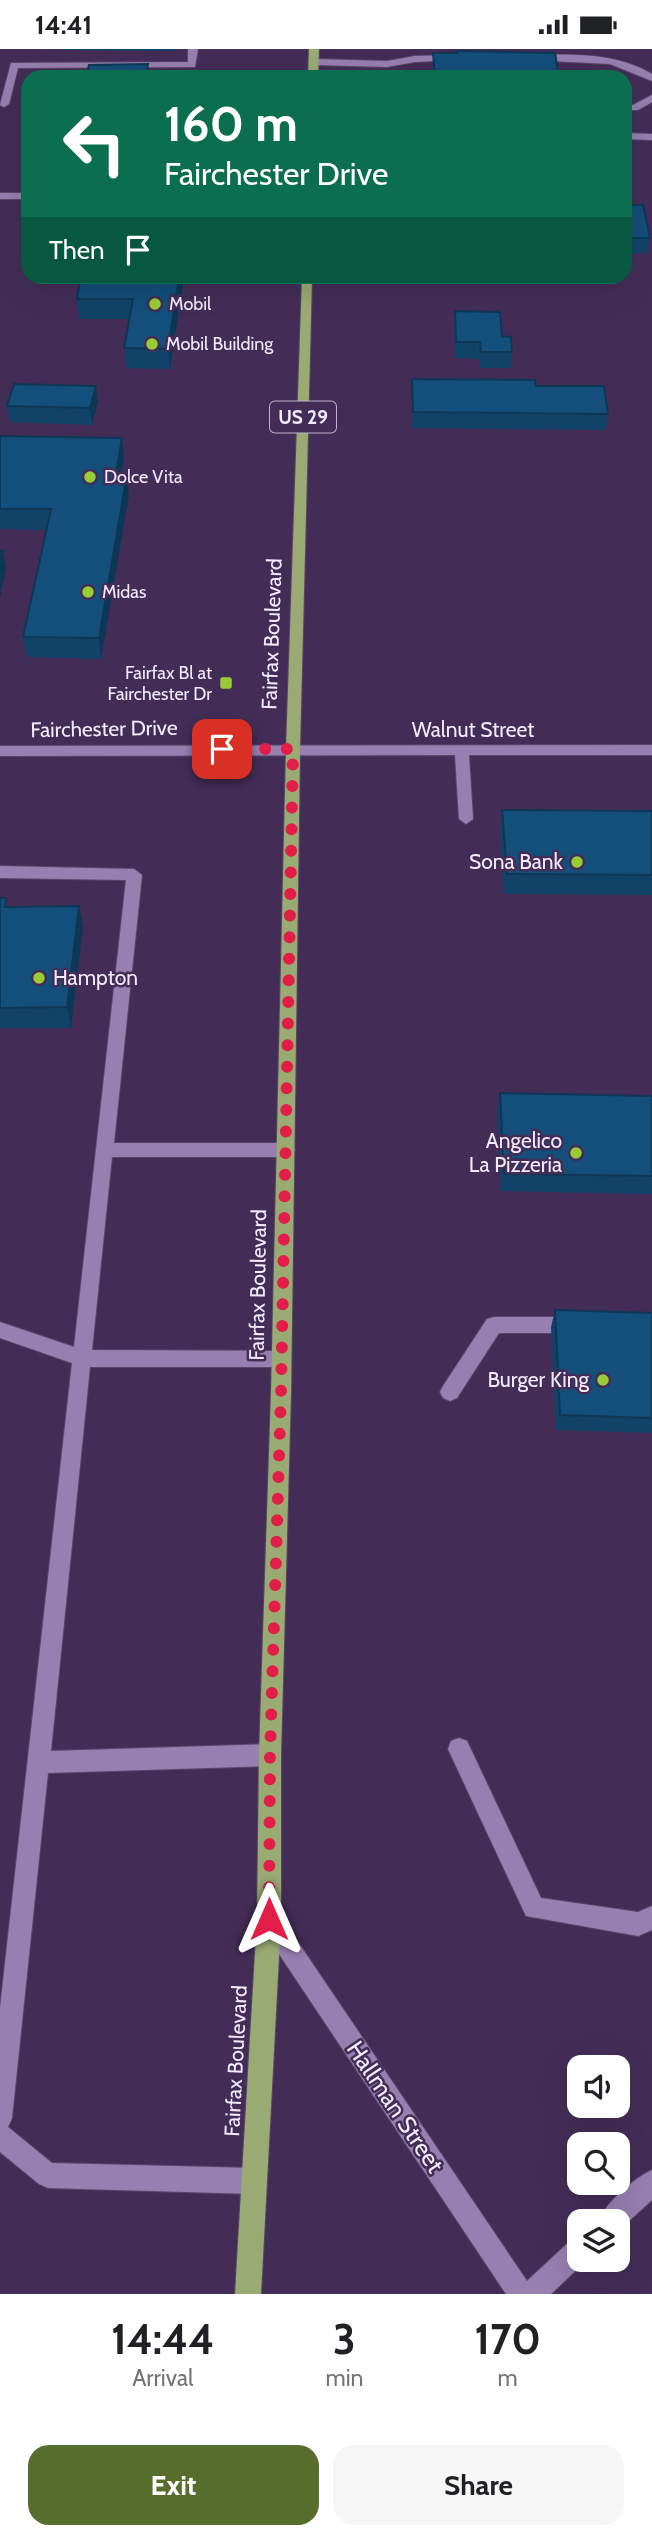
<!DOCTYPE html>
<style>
body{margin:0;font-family:Cabin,sans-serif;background:#f6f6f6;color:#202124;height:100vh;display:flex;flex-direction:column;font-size:26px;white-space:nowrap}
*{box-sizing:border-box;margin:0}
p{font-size:23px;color:#757577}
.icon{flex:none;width:38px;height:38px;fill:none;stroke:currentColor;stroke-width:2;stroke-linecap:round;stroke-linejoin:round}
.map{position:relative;height:2245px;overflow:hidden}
.side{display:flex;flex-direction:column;background:#fff;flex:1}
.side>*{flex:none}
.guide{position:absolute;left:21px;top:21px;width:611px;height:214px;border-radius:21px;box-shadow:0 7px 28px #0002;background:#0b6e4f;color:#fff;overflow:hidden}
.tools{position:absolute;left:567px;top:2006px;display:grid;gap:14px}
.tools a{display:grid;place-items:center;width:63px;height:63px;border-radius:14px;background:#fff;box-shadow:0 7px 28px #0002;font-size:35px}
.pin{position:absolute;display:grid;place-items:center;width:60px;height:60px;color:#fff;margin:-30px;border-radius:14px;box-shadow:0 4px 10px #0006}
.me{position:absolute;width:77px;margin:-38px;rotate:0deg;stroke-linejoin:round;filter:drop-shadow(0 0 5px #0008)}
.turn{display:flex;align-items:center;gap:24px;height:147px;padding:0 28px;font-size:32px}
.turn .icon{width:91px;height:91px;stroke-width:2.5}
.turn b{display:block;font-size:49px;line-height:60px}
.then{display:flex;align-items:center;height:66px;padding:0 28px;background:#0003;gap:14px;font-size:26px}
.eta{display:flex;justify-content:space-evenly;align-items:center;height:119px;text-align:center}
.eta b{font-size:42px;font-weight:700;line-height:49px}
.action{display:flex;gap:14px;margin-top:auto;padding:14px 28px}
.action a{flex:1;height:80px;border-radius:21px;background:#566d2c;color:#fff;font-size:28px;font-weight:700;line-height:80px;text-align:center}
.action a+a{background:#f6f6f6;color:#202124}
.status{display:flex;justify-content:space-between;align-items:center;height:49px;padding:0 35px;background:#fff;direction:ltr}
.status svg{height:19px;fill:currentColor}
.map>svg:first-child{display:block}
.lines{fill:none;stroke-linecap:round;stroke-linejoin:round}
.minor-casing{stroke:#594769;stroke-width:2}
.major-casing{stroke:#594769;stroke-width:2}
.minor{fill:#977fb0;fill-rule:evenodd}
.major{fill:#99aa72;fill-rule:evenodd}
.wall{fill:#114369}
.shaded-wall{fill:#0e3755}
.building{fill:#144e7a;stroke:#0e3755;stroke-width:2}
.route{stroke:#e11d48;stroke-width:12;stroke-dasharray:0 21.6}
.poi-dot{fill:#99cb36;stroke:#432d57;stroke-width:2.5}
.labels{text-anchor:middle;stroke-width:5;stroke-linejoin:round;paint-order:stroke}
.far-poi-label{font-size:18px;fill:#f3ebfb;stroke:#432d57;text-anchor:start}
.shield{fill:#432d57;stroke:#beb2ca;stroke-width:2}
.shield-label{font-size:19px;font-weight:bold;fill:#f3ebfb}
.street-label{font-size:21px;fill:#f3ebfb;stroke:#432d57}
.poi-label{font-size:21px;fill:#f3ebfb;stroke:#432d57;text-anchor:end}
.near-street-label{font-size:24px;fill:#f3ebfb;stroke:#432d57}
</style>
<div class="status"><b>14:41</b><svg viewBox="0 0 49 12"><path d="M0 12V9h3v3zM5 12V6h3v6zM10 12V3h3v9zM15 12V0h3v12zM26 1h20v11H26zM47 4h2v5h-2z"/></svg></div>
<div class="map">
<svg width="652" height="2245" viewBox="0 0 652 2245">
<rect width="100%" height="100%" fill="#432d57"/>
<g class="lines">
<defs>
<path id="minor" d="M188,0H198L195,18L18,19L9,55L4,58L0,56L11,14L188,13Z
M456,6L459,7V11L415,13L387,18L314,16L309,13L314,10L387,12L415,7Z
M533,6C574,5 616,4 652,25V32L610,15L530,11V7Z
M652,46V53L638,61H625V55L633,56Z
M625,84L652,85V91L625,90Z
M0,144H28V150H0Z
M652,696V706H469L473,770L466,775L459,770L455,706L0,707V697Z
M0,817L134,820L142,826L114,1094H286L292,1096L295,1101L292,1106L286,1108H112L92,1301L281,1302L288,1304L290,1310L288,1316L281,1318H90L51,1702L270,1695L278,1698L281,1706L278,1714L270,1717L48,1724L12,2069L8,2078L52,2114L254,2119L263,2123L267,2132L263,2141L254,2145L48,2139L39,2135L0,2103V1959L72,1314L0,1289V1273L74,1298L126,831L0,829Z
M494,1268H575L582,1270L584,1276L582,1282L575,1284H499L457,1349L450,1352L443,1349L440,1343L443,1337L487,1270Z
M459,1689L467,1692L541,1849L638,1863L652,1857V1881L638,1887L526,1867L448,1700L451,1692Z
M269,1858L277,1862L527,2232L570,2192L579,2188V2210H588L551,2245H506L261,1878L257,1870L261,1862Z
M652,2121V2151L618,2182V2172H598C606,2154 634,2129 652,2121Z"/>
<path id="major" d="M309,0H319L318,28H308Z
M302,228H312L300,700L291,1344L281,1706V1870L261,2245H235L257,1870L259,1706L271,1344L286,700Z"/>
</defs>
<!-- minor casing -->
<use href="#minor" class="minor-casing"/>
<!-- major casing -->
<use href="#major" class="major-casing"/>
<!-- minor -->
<use href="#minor" class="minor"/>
<!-- major -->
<use href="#major" class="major"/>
</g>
<!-- wall -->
<path class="wall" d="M62,0H177V2L62,1Z
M456,2L559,28H433V4H456Z
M625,156L650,189L647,204L625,205Z
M184,228L170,320L127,319L124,299L130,270H79L77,250L133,233Z
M455,262L502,287L512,303L511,319H480L479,310L455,309L454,278Z
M412,330L536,337L608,365L606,381L412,379Z
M98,353L92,376L10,373L7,357Z
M0,387L124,409L122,425L129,446L101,610L27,608L23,588L47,481L0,480Z
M502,761L652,762V846L504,845L500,781Z
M0,849L8,858L83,878L71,979H0Z
M500,1044L652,1047V1145L501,1142L497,1062Z
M555,1261L652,1264V1384L556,1381L551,1278Z"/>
<!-- shaded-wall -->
<path class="shaded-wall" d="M179,228H184L170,320L168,300Z
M96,337L98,353L92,376L90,359Z
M122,389L124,409L118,445L116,425Z
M127,425L129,446L101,610L99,589Z
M3,502L6,519L0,549V517Z
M79,857L83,878L71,979L67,958Z"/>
<!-- building -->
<path class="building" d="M456,2L555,4L559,28H435L433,4H457Z
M148,15L146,28H86L89,16Z
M625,156H643L650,189H625Z
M134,228H179L168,300L124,299L133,250H77L80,232L133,233Z
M455,262L500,263L502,287L511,288L512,303H481L480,293H456Z
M412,330L535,331L536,337H604L608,365L413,363Z
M14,335L96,337L90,359L7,357Z
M0,387L122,389L116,425H127L99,589L23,588L51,460H0Z
M0,502H3L0,517Z
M502,761L652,762V826L507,825Z
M0,849H6L5,858L79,857L67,958L0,959Z
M500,1044L652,1047V1127L504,1125Z
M555,1261L652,1264V1369L560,1366Z"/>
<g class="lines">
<!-- route -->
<path class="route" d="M222,700H293L281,1344L270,1706L269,1870"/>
</g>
<!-- markers -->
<g class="poi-dot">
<circle cx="155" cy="255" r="7"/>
<circle cx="152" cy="295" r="7"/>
<circle cx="90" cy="428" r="7"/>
<circle cx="88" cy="543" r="7"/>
<rect x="219" y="627" width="14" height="14" rx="3.5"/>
<circle cx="577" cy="813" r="7"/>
<circle cx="39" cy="929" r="7"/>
<circle cx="576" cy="1104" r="7"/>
<circle cx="603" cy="1331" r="7"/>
</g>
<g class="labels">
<!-- far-poi labels -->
<g class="far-poi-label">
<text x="169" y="261">Mobil</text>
<text x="166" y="301">Mobil Building</text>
<text x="104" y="434">Dolce Vita</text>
<text x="102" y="549">Midas</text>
<text x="212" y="630" text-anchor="end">Fairfax Bl at<tspan x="212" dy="21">Fairchester Dr</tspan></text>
</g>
<!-- shield labels -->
<rect class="shield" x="270" y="352.5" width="66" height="31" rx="5"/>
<g class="shield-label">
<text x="303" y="375">US 29</text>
</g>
<!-- street labels -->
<g class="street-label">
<text transform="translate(272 585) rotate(-88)" y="7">Fairfax Boulevard</text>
<text transform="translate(104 680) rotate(-1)" y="7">Fairchester Drive</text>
<text x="473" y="688">Walnut Street</text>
<text transform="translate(258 1236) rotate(-89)" y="7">Fairfax Boulevard</text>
<text transform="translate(236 2012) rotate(-87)" y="7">Fairfax Boulevard</text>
</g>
<!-- poi labels -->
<g class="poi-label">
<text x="563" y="820">Sona Bank</text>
<text x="53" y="936" text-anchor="start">Hampton</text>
<text x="562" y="1099">Angelico<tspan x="562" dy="24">La Pizzeria</tspan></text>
<text x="589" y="1338">Burger King</text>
</g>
<!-- near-street labels -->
<g class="near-street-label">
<text transform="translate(395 2058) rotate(56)" y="8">Hallman Street</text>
</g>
</g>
</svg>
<div class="tools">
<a><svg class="icon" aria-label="sound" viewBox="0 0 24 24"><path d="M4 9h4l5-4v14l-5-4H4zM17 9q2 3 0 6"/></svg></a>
<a><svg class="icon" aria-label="search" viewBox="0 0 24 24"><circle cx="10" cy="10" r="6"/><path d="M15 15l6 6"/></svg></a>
<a><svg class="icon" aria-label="layers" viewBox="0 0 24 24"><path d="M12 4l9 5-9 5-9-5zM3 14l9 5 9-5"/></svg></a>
</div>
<div class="pin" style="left:222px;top:700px;background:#d93025"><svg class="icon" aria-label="arrive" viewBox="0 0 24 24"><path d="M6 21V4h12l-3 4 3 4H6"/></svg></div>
<svg class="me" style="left:269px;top:1870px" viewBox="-20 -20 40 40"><path d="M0-17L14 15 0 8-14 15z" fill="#e11d48" stroke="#fff" stroke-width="4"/></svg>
<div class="guide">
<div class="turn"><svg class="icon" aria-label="left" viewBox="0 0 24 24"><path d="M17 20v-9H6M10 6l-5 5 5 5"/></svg><div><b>160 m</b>Fairchester Drive</div></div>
<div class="then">Then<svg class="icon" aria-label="arrive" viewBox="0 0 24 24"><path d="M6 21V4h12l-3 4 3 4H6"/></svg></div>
</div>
</div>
<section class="side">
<div class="eta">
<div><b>14:44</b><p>Arrival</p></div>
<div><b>3</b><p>min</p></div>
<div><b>170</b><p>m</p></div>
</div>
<div class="action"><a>Exit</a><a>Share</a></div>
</section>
